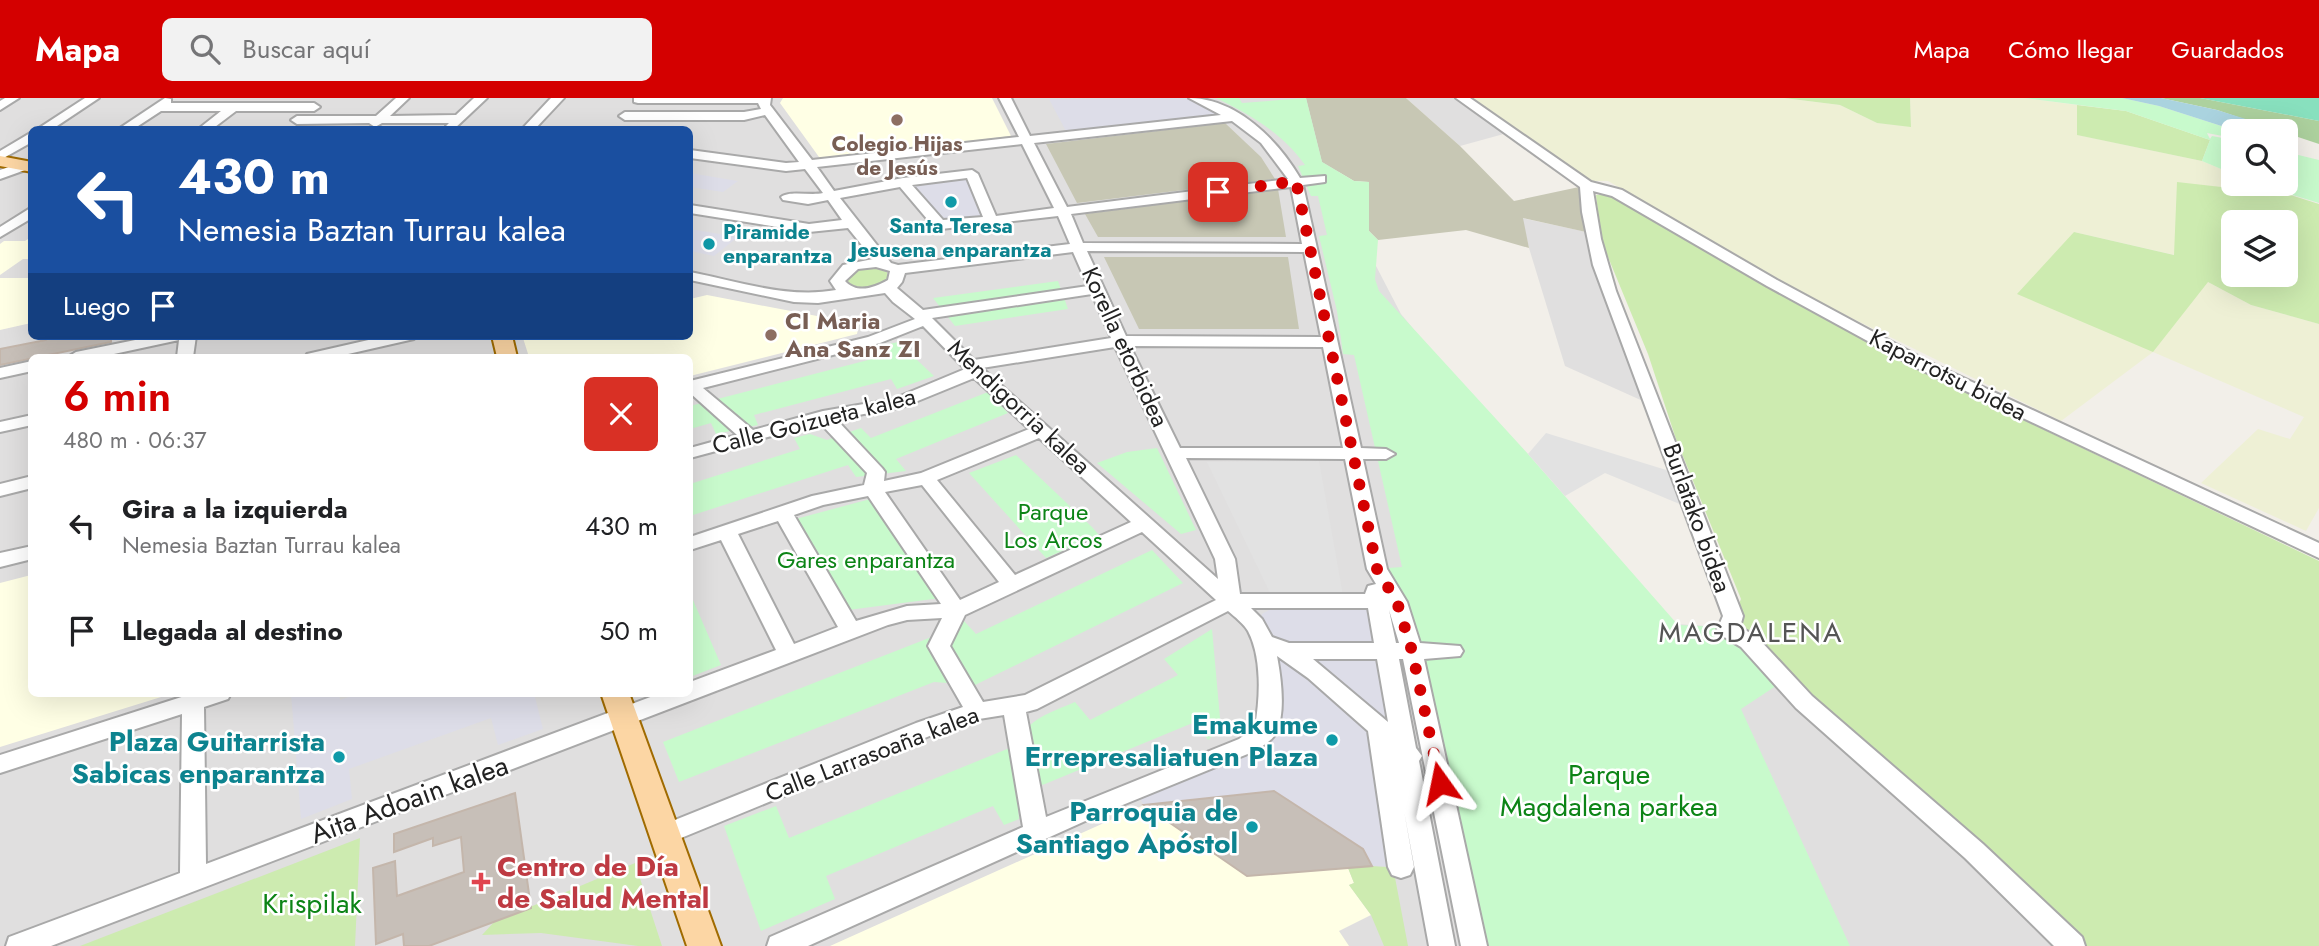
<!DOCTYPE html>
<html lang="es">
<meta charset="utf-8">
<style>
body{margin:0;font-family:Jost,sans-serif;background:#f2f2f2;color:#202124;height:100vh;display:flex;flex-direction:column;font-size:26px;white-space:nowrap}
*{box-sizing:border-box;margin:0}
p{font-size:23px;color:#757577}
.icon{flex:none;width:38px;height:38px;fill:none;stroke:currentColor;stroke-width:2;stroke-linecap:round;stroke-linejoin:round}
.map{position:relative;flex:1;overflow:hidden}
.panel{position:absolute;left:28px;top:256px;width:665px;height:343px;display:flex;flex-direction:column;background:#fff;border-radius:10px;box-shadow:0 7px 28px #0002}
.panel>*{flex:none}
.top-card{position:absolute;left:28px;top:28px;width:665px;height:214px;border-radius:10px;box-shadow:0 7px 28px #0002;background:#1a4fa0;color:#fff;overflow:hidden}
.controls{position:absolute;left:2221px;top:21px;display:grid;gap:14px}
.controls a{display:grid;place-items:center;width:77px;height:77px;border-radius:10px;background:#fff;box-shadow:0 7px 28px #0002;font-size:35px}
.pin{position:absolute;display:grid;place-items:center;width:60px;height:60px;color:#fff;margin:-30px;border-radius:14px;box-shadow:0 4px 10px #0006}
.me{position:absolute;width:77px;margin:-38px;rotate:348deg;stroke-linejoin:round;filter:drop-shadow(0 0 5px #0008)}
.turn{display:flex;align-items:center;gap:24px;height:147px;padding:0 35px;font-size:32px}
.turn .icon{width:91px;height:91px;stroke-width:2.5}
.turn b{display:block;font-size:49px;line-height:60px}
.then{display:flex;align-items:center;height:66px;padding:0 35px;background:#0003;gap:14px;font-size:26px}
.round{display:grid;place-items:center;flex:none;width:74px;height:74px;border-radius:10px;background:#f2f2f2}
.overview{display:flex;align-items:center;justify-content:space-between;height:119px;padding:0 35px}
h1{font-size:42px;font-weight:600;line-height:52px;color:#d40000}
ul{padding:0;list-style:none}
li{display:flex;align-items:center;gap:21px;height:105px;padding:0 35px}
li div{flex:1}
li b{display:block;font-size:26px}
li em{font-style:normal}
header{display:flex;align-items:center;gap:42px;box-sizing:border-box;height:98px;padding:0 35px;background:#d40000;color:#fff}
header strong{font-size:33px}
nav{display:flex;gap:38px;margin-inline-start:auto;font-size:24px}
.search{width:490px;height:63px;background:#f2f2f2;display:flex;align-items:center;gap:18px;box-sizing:border-box;padding:0 24px;border-radius:10px;color:#757577;font-size:26px}
.map>svg:first-child{display:block}
.residential{fill:#e0dfdf;fill-rule:evenodd}
.education{fill:#ffffe5}
.construction{fill:#c7c7b4}
.farmland{fill:#eef0d5}
.grass{fill:#cdebb0;fill-rule:evenodd}
.forest{fill:#add19e}
.park{fill:#c8facc}
.pitch{fill:#88e0be}
.parking{fill:#e2e2e2}
.plaza{fill:#dddde8}
.water{fill:#aad3df}
.building{fill:#c7bfb8;stroke:#c4b6ab;stroke-width:2}
.lines{fill:none;stroke-linecap:round;stroke-linejoin:round}
.minor-casing{stroke:#a9a9a9;stroke-width:4}
.major-casing{stroke:#a06b00;stroke-width:4}
.minor{fill:#fff;fill-rule:evenodd}
.major{fill:#fcd6a4;fill-rule:evenodd}
.route{stroke:#d40000;stroke-width:12;stroke-dasharray:0 21.6}
.education-dot{fill:#8d6e63;stroke:#fff;stroke-width:2.5}
.culture-dot{fill:#0f9aa8;stroke:#fff;stroke-width:2.5}
.health-dot{fill:#e0444e;stroke:#fff;stroke-width:2.5}
.labels{text-anchor:middle;stroke-width:5;stroke-linejoin:round;paint-order:stroke}
.far-education-label{font-size:21px;font-weight:bold;fill:#785e54;stroke:#fff}
.far-culture-label{font-size:21px;font-weight:bold;fill:#0d838f;stroke:#fff}
.education-label{font-size:24px;font-weight:bold;fill:#785e54;stroke:#fff;text-anchor:start}
.street-label{font-size:24px;fill:#222;stroke:#fff}
.park-label{font-size:24px;fill:#0c8416;stroke:#fff}
.quarter-label{font-size:28px;letter-spacing:2px;fill:#555;stroke:#fff}
.near-culture-label{font-size:28px;font-weight:bold;fill:#0d838f;stroke:#fff;text-anchor:end}
.near-park-label{font-size:28px;fill:#0c8416;stroke:#fff}
.near-street-label{font-size:28px;fill:#222;stroke:#fff}
.near-health-label{font-size:28px;font-weight:bold;fill:#be3a42;stroke:#fff;text-anchor:start}
</style>
<header>
<strong>Mapa</strong>
<div class="search"><svg class="icon" aria-label="search" viewBox="0 0 24 24"><circle cx="10" cy="10" r="6"/><path d="M15 15l6 6"/></svg>Buscar aquí</div>
<nav><a>Mapa</a><a>Cómo llegar</a><a>Guardados</a></nav>
</header>
<div class="map">
<svg width="2319" height="848" viewBox="0 0 2319 848">
<rect width="100%" height="100%" fill="#f2efe9"/>
<!-- residential -->
<path class="residential" d="M0,0H1309L1375,166L1401,216L1560,409L1662,525L1720,529L2143,848H0ZM32,32H690V238H32ZM32,259H690V595H32Z
M1406,0H1462L1511,34L1460,48Z
M1522,120L1591,135L1654,308L1565,268L1529,150Z"/>
<!-- education -->
<path class="education" d="M783,0H992L1011,38L827,60L819,59L780,5Z
M31,139V161H23L0,177V146L4,143H25Z
M0,180H31V225L0,232Z
M707,197L859,226L857,236L690,278V259H529L523,240L533,238H690V201Z
M31,477L32,595H174L0,649V485Z
M1144,707L1247,778L1348,770L1354,785L1349,787L1371,817L1339,833L1349,848H830Z"/>
<!-- construction -->
<path class="construction" d="M1306,0H1406L1460,48L1514,103L1579,89L1586,134L1523,120L1529,150L1466,132L1378,142L1369,133V84L1354,83L1322,64Z
M1225,25L1261,59L1275,81L1077,105L1046,46Z
M1278,91L1286,139H1098L1085,116Z
M1104,159H1288L1299,231H1139Z"/>
<!-- farmland -->
<path class="farmland" d="M1468,0H1784L1840,7L1877,25L1911,28L1910,0H2024L2077,7L2078,37L2202,63L2233,76V86H2256L2258,93L2175,157L2074,134L2208,184L2251,207L2319,226V410L2306,433L2201,385L2258,331L2290,341L2304,319L2153,254L2061,323L1817,203L1608,83H1589Z"/>
<!-- grass -->
<path class="grass" d="M1784,0H1910L1911,29L1877,25L1840,7Z
M2077,7L2126,13L2210,42L2202,63L2077,37Z
M2177,84L2257,93L2256,86L2319,106V226L2251,207L2208,184L2153,254L2017,196L2074,134L2174,157ZM2233,124H2286V177H2233Z
M1612,96L1940,282L2319,463V848H2076L1728,532L1741,501L1676,341L1648,256L1601,142L1596,97Z
M871,169L887,174L888,181C876,191 860,193 848,184L847,181L857,172Z
M360,740L355,848H80Z
M635,765L662,848H638L541,835L482,837L494,824Z
M1372,768L1393,769L1408,848H1384L1371,817L1349,787L1354,785L1348,770Z"/>
<!-- forest -->
<path class="forest" d="M2161,0H2200L2319,23V46L2217,12Z"/>
<!-- park -->
<path class="park" d="M1216,0H1239L1242,5L1306,0L1322,64L1354,83L1369,84V133L1378,142L1375,181L1379,193L1528,356L1678,527L1720,529L1782,584L1741,611L1850,848H1485L1409,511L1388,470L1402,469L1354,257L1343,256L1337,213L1319,138L1327,137L1318,98H1311L1298,68L1305,67C1282,35 1251,17 1216,0Z
M2024,0H2122L2159,8L2237,33H2233V40L2207,35L2210,41L2212,38L2233,42V76L2202,63L2210,42L2126,13Z
M2286,54L2319,62V105L2256,86H2286Z
M1058,183L1068,211L955,228L933,200Z
M898,244L934,278L897,291L891,281L754,317L758,327L716,336L711,325L690,331V308L872,261L867,251Z
M988,294L1008,315L896,361L906,373L856,379L848,367L690,418V386L800,351L794,340L810,336L827,342L861,330L871,340Z
M1157,350L1196,432L1181,436L1097,365L1127,354Z
M1016,357L1092,429L1099,437L1046,460L969,375Z
M874,400L941,500L848,512L792,422Z
M1152,452L1183,485L975,587L934,584L679,684L663,644L929,540L964,523L976,536Z
M690,495L721,567L690,579Z
M1212,531L1221,631L1208,642L1195,624L1045,686L1017,694L1019,721L1004,727L993,708L826,778L835,801L761,833L724,728L776,708L789,740L1012,649C1031,620 1044,617 1075,604L1090,622L1178,577L1164,561Z"/>
<!-- pitch -->
<path class="pitch" d="M2200,0H2319V23Z"/>
<!-- parking -->
<path class="parking" d="M1546,335L1676,375L1694,412L1605,375L1565,398L1528,356Z
M1319,363L1344,503H1274L1207,364Z"/>
<!-- plaza -->
<path class="plaza" d="M1195,0L1235,19L1068,37L1049,1Z
M690,75L738,83L723,94L690,89Z
M972,76L991,123L946,128L903,84Z
M690,131L738,139L714,158L690,153Z
M1372,507L1419,770L1372,768L1363,751L1274,693L1144,707L1137,696L1251,654L1274,638L1278,621L1261,522L1262,516L1275,509Z
M291,595H339L340,602L360,595H534L543,631L498,647L491,620L349,671L352,701L301,721Z"/>
<!-- water -->
<path class="water" d="M2122,0H2161L2217,12L2284,33H2237L2159,8Z"/>
<!-- building -->
<path class="building" d="M47,238H111V244L0,267V251L46,242Z
M1274,693L1363,751L1372,768L1247,778L1144,707Z
M515,695L531,810L429,848H404L403,836L376,846L373,770L395,763L397,798L464,774L461,739L433,748V740L394,754V736Z"/>
<g class="lines">
<defs>
<path id="minor" d="M5,0H19L0,12V3Z
M85,0H99L51,32H36Z
M165,0L171,1V5H314L320,9L314,13H236L211,32H197L221,13H161L132,32H117Z
M396,0H409L390,18L456,17L474,0H487L453,32L446,28L449,25H382L375,29L369,25L297,26L291,22L297,18H376Z
M551,0H564L534,32H521Z
M634,0H771L770,7L812,62L1019,39L999,0H1011L1030,38L1221,17L1189,0C1236,0 1278,42 1300,80L1325,78V84L1303,87L1361,350L1386,351L1395,356L1386,361H1363L1387,471L1407,504L1420,545L1460,548L1463,553L1460,558L1424,561L1487,848H1461L1403,561H1399L1416,650L1422,658L1419,663L1455,848H1429L1404,713L1414,769L1410,777L1401,780L1392,777L1388,769L1368,633L1308,580L1277,558C1281,579 1286,615 1276,635C1272,643 1262,648 1255,653L1103,715L808,848H767L770,839L1023,729L1004,617L979,621L932,637L664,747L655,744L652,737L655,730L916,625L963,609L928,548L942,520L907,522L888,527L51,848H6L9,839L180,775L182,616L0,675V657L194,595H231L228,601L204,609L206,766L661,595H690V584L776,552L721,442L690,452V439L812,398L864,387L867,375L820,325L690,360V350L737,337L690,295V283L868,239L915,221L893,204L885,195L818,205L794,204L690,182V174C737,183 788,201 836,192L830,183L843,167L873,161L848,130L809,134L690,115V107L809,126L842,122L828,102L808,106L783,102L781,99C790,92 810,98 823,95L805,71L786,73L690,60V52L786,65L799,64L765,17L744,22H625L619,18L625,14H744L761,11L758,5H638L634,4ZM1232,23L1261,45L1288,81L1067,109L1034,45ZM1022,46L1054,110L996,118L978,76L972,72L903,80L834,93L817,69ZM967,80L983,119L943,122L912,87ZM900,89L933,128L941,131L1058,118L1070,146L898,167L891,165L840,100ZM1291,89L1302,146L1083,145L1071,116ZM1087,153L1304,154L1321,239L1126,238ZM1073,154L1088,188L923,212L897,190L902,184L905,175ZM876,169L890,173L888,182C874,190 857,196 845,183L858,171ZM1092,196L1111,240L974,262L932,220ZM923,228L965,271L893,301L823,313L753,332L703,290L880,245ZM1130,248L1323,249L1343,350H1180ZM1115,249L1215,461L1218,481L982,270ZM974,280L1029,331L921,375L884,383L885,374L882,370L836,321L903,309ZM1039,340L1131,424L1015,477L937,382ZM1186,360L1345,361L1367,471L1376,486L1368,488L1365,496H1240L1235,461ZM922,387L999,484L960,502L885,394ZM868,398L941,506L907,508L856,523L794,417L823,407ZM778,423L838,529L794,546L738,436ZM1142,434L1216,502L1025,597L983,604L950,548L965,517ZM1251,510H1368L1374,545H1289L1272,539L1262,521ZM1389,512L1399,545H1396ZM1228,513C1235,519 1244,526 1248,533C1262,559 1260,600 1255,629L1239,641L1046,719L1026,614L1037,611ZM1313,561H1377L1388,624Z
M1456,0H1470L1591,84L1622,92L1777,182L1929,264L2319,445V460L1917,270L1767,188L1612,98L1593,93L1601,141L1616,193L1743,518L1740,529L1757,539L1812,598L1983,746L2082,839L2085,848H2054L1965,760L1796,610L1741,549L1721,537L1717,532L1723,518L1593,167L1582,114L1580,89Z
M32,34V44L0,62V53Z
M23,64L28,65V71L0,81V72Z
M32,109V120L0,139V129Z
M155,238H196L193,259H177L179,242L100,259H68L76,254Z
M386,238H416L414,241L335,259H305L307,256Z
M32,263V273L0,280V270Z
M32,317V327L0,334V324Z
M32,378V390L0,398V386Z
M32,448V461L0,469V455Z"/>
<path id="major" d="M0,58L32,64V74L0,68Z
M492,238H512L517,259H497Z
M601,595H629L721,848H687Z"/>
</defs>
<!-- minor casing -->
<use href="#minor" class="minor-casing"/>
<!-- major casing -->
<use href="#major" class="major-casing"/>
<!-- minor -->
<use href="#minor" class="minor"/>
<!-- major -->
<use href="#major" class="major"/>
</g>
<g class="lines">
<!-- route -->
<path class="route" d="M1218,94L1296,83L1377,471L1397,504L1412,553L1440,685"/>
</g>
<!-- markers -->
<g class="education-dot">
<circle cx="897" cy="22" r="7"/>
<circle cx="771" cy="237" r="7"/>
</g>
<g class="culture-dot">
<circle cx="951" cy="104" r="7"/>
<circle cx="709" cy="146" r="7"/>
<circle cx="1332" cy="642" r="7"/>
<circle cx="339" cy="659" r="7"/>
<circle cx="1252" cy="729" r="7"/>
</g>
<path class="health-dot" d="M477.5 773.5h7v7h7v7h-7v7h-7v-7h-7v-7h7z"/>
<g class="labels">
<!-- far-education labels -->
<g class="far-education-label">
<text x="897" y="53">Colegio Hijas<tspan x="897" dy="24">de Jesús</tspan></text>
</g>
<!-- far-culture labels -->
<g class="far-culture-label">
<text x="951" y="135">Santa Teresa<tspan x="951" dy="24">Jesusena enparantza</tspan></text>
<text x="723" y="141" text-anchor="start">Piramide<tspan x="723" dy="24">enparantza</tspan></text>
</g>
<!-- education labels -->
<g class="education-label">
<text x="785" y="231">CI Maria<tspan x="785" dy="28">Ana Sanz ZI</tspan></text>
</g>
<!-- street labels -->
<g class="street-label">
<text transform="translate(1125 249) rotate(65)" y="8">Korella etorbidea</text>
<text transform="translate(1948 277) rotate(27)" y="8">Kaparrotsu bidea</text>
<text transform="translate(1019 309) rotate(43)" y="8">Mendigorria kalea</text>
<text transform="translate(814 323) rotate(-14)" y="8">Calle Goizueta kalea</text>
<text transform="translate(1697 420) rotate(70)" y="8">Burlatako bidea</text>
<text transform="translate(872 656) rotate(-21)" y="8">Calle Larrasoaña kalea</text>
</g>
<!-- park labels -->
<g class="park-label">
<text x="1053" y="422">Parque<tspan x="1053" dy="28">Los Arcos</tspan></text>
<text x="866" y="470">Gares enparantza</text>
</g>
<!-- quarter labels -->
<g class="quarter-label">
<text x="1751" y="544">MAGDALENA</text>
</g>
<!-- near-culture labels -->
<g class="near-culture-label">
<text x="1318" y="636">Emakume<tspan x="1318" dy="32">Errepresaliatuen Plaza</tspan></text>
<text x="325" y="653">Plaza Guitarrista<tspan x="325" dy="32">Sabicas enparantza</tspan></text>
<text x="1238" y="723">Parroquia de<tspan x="1238" dy="32">Santiago Apóstol</tspan></text>
</g>
<!-- near-park labels -->
<g class="near-park-label">
<text x="1609" y="686">Parque<tspan x="1609" dy="32">Magdalena parkea</tspan></text>
<text x="312" y="815">Krispilak</text>
</g>
<!-- near-street labels -->
<g class="near-street-label">
<text transform="translate(409 701) rotate(-20)" y="10">Aita Adoain kalea</text>
</g>
<!-- near-health labels -->
<g class="near-health-label">
<text x="497" y="778">Centro de Día<tspan x="497" dy="32">de Salud Mental</tspan></text>
</g>
</g>
</svg>
<div class="controls">
<a><svg class="icon" aria-label="search" viewBox="0 0 24 24"><circle cx="10" cy="10" r="6"/><path d="M15 15l6 6"/></svg></a>
<a><svg class="icon" aria-label="layers" viewBox="0 0 24 24"><path d="M12 4l9 5-9 5-9-5zM3 14l9 5 9-5"/></svg></a>
</div>
<div class="pin" style="left:1218px;top:94px;background:#d93025"><svg class="icon" aria-label="arrive" viewBox="0 0 24 24"><path d="M6 21V4h12l-3 4 3 4H6"/></svg></div>
<svg class="me" style="left:1440px;top:685px" viewBox="-20 -20 40 40"><path d="M0-17L14 15 0 8-14 15z" fill="#d40000" stroke="#fff" stroke-width="4"/></svg>
<div class="top-card">
<div class="turn"><svg class="icon" aria-label="left" viewBox="0 0 24 24"><path d="M17 20v-9H6M10 6l-5 5 5 5"/></svg><div><b>430 m</b>Nemesia Baztan Turrau kalea</div></div>
<div class="then">Luego<svg class="icon" aria-label="arrive" viewBox="0 0 24 24"><path d="M6 21V4h12l-3 4 3 4H6"/></svg></div>
</div>
<section class="panel">
<div class="overview"><div><h1>6 min</h1><p>480 m · 06:37</p></div><a class="round" style="background:#d93025;color:#fff"><svg class="icon" aria-label="close" viewBox="0 0 24 24"><path d="M6 6l12 12M18 6L6 18"/></svg></a></div>
<ul>
<li><svg class="icon" aria-label="left" viewBox="0 0 24 24"><path d="M17 20v-9H6M10 6l-5 5 5 5"/></svg><div><b>Gira a la izquierda</b><p>Nemesia Baztan Turrau kalea</p></div><em>430 m</em></li>
<li><svg class="icon" aria-label="arrive" viewBox="0 0 24 24"><path d="M6 21V4h12l-3 4 3 4H6"/></svg><div><b>Llegada al destino</b></div><em>50 m</em></li>
</ul>
</section>
</div>
